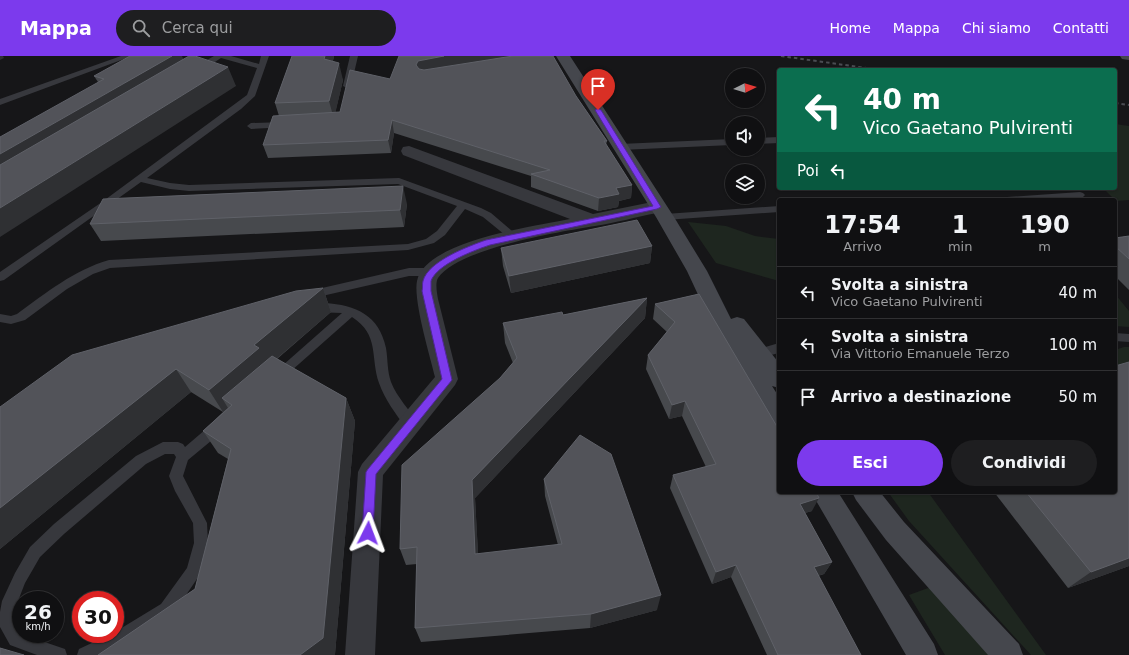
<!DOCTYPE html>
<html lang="it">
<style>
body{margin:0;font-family:"DejaVu Sans",sans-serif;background:#1e1e20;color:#f1f3f6;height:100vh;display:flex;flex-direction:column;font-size:15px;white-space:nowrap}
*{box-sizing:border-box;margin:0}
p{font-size:13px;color:#9c9d9f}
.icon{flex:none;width:22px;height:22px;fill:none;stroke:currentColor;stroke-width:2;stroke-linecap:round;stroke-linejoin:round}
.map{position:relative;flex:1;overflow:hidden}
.drawer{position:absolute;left:777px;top:142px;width:340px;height:296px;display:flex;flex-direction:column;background:#101012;border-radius:4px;box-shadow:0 1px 3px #0004,0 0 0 1px #303032}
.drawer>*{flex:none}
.top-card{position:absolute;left:777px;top:12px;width:340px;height:122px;border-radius:4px;box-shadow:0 1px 3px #0004,0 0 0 1px #303032;background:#0b6e4f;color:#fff;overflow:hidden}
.needle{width:26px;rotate:85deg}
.buttons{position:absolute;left:725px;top:12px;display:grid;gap:8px}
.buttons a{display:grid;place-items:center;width:40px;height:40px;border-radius:50%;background:#101012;box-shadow:0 1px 3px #0004,0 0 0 1px #303032;font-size:20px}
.speed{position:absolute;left:12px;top:535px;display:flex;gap:8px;font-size:20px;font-weight:700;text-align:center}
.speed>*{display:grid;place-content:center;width:52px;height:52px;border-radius:50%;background:#101012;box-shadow:0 1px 3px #0004,0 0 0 1px #303032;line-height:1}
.speed small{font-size:10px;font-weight:400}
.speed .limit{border:6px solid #d22;background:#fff;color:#111}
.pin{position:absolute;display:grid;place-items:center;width:34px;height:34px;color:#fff;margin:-41px -17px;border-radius:50% 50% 50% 0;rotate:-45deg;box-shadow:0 0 4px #0007}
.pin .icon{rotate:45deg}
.me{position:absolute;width:44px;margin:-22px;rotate:3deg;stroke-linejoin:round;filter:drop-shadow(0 0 3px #0008)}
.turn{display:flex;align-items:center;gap:14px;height:84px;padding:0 20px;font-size:18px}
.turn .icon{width:52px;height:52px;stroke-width:2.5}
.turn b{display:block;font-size:28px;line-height:34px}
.then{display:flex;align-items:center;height:38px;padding:0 20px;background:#0003;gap:8px;font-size:15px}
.eta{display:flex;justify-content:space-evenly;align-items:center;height:68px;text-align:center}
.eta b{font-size:24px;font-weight:800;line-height:28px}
.button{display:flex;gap:8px;margin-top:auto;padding:8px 20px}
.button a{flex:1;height:46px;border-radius:24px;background:#7c3aed;color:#fff;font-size:16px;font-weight:800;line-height:46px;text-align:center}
.button a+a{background:#1e1e20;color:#f1f3f6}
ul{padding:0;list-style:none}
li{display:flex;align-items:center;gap:12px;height:52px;padding:0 20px;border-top:1px solid #303032}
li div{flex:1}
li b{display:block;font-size:15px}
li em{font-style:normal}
header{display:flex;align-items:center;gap:24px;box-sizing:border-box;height:56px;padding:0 20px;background:#7c3aed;color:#fff}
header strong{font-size:19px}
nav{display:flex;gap:22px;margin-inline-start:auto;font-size:14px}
.search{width:280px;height:36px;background:#1e1e20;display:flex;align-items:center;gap:10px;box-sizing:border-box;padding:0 14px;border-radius:22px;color:#9c9d9f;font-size:15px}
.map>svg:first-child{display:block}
.green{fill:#1e261f}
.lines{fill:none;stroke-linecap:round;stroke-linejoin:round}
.lane{fill:#37383d;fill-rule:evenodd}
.street{fill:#37383d;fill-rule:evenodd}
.secondary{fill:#45474d;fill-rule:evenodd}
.rail{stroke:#4a4c52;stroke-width:2;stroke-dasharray:3.5 3;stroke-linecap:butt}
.wall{fill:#47494d}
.shaded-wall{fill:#2f3033}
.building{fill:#525359;stroke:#5f6168}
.route{fill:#7c3aed;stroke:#51269a}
</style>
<header>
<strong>Mappa</strong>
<div class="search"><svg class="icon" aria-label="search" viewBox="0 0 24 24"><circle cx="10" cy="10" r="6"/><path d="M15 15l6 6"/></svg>Cerca qui</div>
<nav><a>Home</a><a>Mappa</a><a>Chi siamo</a><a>Contatti</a></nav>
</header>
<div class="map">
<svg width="1129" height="599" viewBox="0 0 1129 599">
<rect width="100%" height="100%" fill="#161618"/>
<!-- green -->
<path class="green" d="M1115,68L1129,70V144L1116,145L1103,132H1115Z
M688,166L726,170L755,180L779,183V225L716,207Z
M1115,238L1129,255V271L1115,270Z
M1124,291H1129V315L1115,319V294Z
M888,436H928L1046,599H1031L909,465Z
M931,531L992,599H945L909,539Z"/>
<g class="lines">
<!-- lane -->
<path class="lane" d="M121,0H132L0,49V43Z
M214,0H231L259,8L261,0H269L255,40L241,53L147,122L170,127L189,129L399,122L481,152L491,157L519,181L514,184L510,183L483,161L465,153L445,179L434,187L408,194L110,212L93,218L67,233L25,264L11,268L0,266V258L11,260L17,258C46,237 74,214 109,204L408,188L426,183L437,175L457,150L398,128L189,135L170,133L141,126L4,224L0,225V216L102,146L247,39L257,12L221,2L201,15H195V11Z
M350,0H358L351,30L347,32L343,30Z
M285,66L289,69L288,71L251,73L247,70L251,67Z
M779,81V87L758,88V82Z
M732,83V89L620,94L615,91L620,88Z
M1080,136L1083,137L1085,139L1083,141L1051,144H1002L1007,141Z
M779,150V156L665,164L660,161L665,158Z
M409,212H433L437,213L438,216L437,219L433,220H409L309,243L305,242L303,239L305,236L309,235Z
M325,247C356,249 379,259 386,292C388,304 387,315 391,326C397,342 410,353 417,368L416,372L411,373L406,372C396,358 385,344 379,327C370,301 380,279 352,261L282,323L278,325L274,323L272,320L274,317L342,257L314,256L310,255L308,252L310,249Z
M1115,277L1129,278V286L1115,285Z
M779,287V297L759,302L755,300L753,297L755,294Z
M218,366L223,367L225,371L223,375L188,404L183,420L207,467L208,487L199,520L173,558L135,584L103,599H77L79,593L111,578H115V576L161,548L187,512L194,487L193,467L175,435L169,420L176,401L174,398H165L146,408L64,478L40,501L25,527L18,545L14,565L21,578L65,593L67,599H37L10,589L0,571V556L2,545L15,517L30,491L54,468L136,400L163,386H178L183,388L185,391L213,367Z"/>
<!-- street -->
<path class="street" d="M409,90L593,158L657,145L663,147L666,151L663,155L657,157C636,161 615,167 595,170C559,176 459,192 438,222C435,227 437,237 438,243L458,323L455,329L383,419L375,599H345L358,416L362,408L435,321C430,300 413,244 417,225C425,185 536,170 570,163L403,99L401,95L403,91Z"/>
<!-- secondary -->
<path class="secondary" d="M556,0H570L674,161L707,215L731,263L737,261L744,263L779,307V332L772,330L779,341V371L771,368L708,260L687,215L656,161Z
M1120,0H1129V4L1122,3Z
M811,436H838L934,588L938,599H906Z
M852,436H880L904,466L1019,588L1023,599H988L886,484L856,444Z"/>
<!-- rail -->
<path class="rail" d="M781,0L880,14
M1115,47L1129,49"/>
</g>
<!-- wall -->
<path class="wall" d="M292,0H334L333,5L343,24L335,57L340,56L390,23L576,40L607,85L606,89L632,129L631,142L619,145L618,151L598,155L531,131V120L394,77L391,97L268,102L263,89L279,60L275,47Z
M184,3L236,30L98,26L94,20Z
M407,148L404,171L101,185L90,168Z
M1129,180V234L1115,220V182Z
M652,190L650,207L511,237L503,210L501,192Z
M323,232L331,256L277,303L346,342L355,365L335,598L334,599H98L195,533L228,403L218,397L203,375L223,356L191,336L0,493V351Z
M699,238L812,455L805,457L832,506L824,518L818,520L861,599H767L731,521L712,528L670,432L673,419L706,411L682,360L669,363L646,313L648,299L667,276L653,263L655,248Z
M647,242L645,262L475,442L478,498L558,489L545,440L544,423L657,554L590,572L421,586L415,572L417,508L406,509L400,493L500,322L513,307L505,287L503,267L563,259Z
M994,436H1115L1129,510L1068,532Z"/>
<!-- shaded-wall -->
<path class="shaded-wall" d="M0,0H3L4,2L0,4Z
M172,0H182L188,14L0,126V98Z
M325,0H334L328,20L324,3Z
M444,0H520L420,17L416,9L418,5Z
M339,7L343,24L334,63L329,45Z
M228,11L236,30L0,181V152Z
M392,64L394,77L391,97L388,84Z
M632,129L631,142L619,145L618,151L598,155L599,142L616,132Z
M403,130L407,148L404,171L400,154Z
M652,190L650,207L511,237L509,220Z
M323,232L331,256L268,310L222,342L228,352L223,356L209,334L254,289Z
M647,242L645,262L475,442L479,514L475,498L472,424Z
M176,313L191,336L0,493V452Z
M346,342L355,365L335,598L334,599H300Z
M685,345L682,360L669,363L672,349Z
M819,442L812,455L793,460L800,448Z
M1129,502V510L1068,532L1091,516Z
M832,506L824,518L806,523L814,511Z
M736,509L731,521L712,528L716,516Z
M661,539L657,554L590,572L591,558Z"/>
<!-- building -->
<path class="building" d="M130,0H172L0,98V81L104,23L94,20Z
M189,0H195L228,11L0,152V109Z
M292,0H325L324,3L339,7L329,45L275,47Z
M399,0H444L418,5L416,9L419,13L424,14L513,0H553L576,40L607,85H604L632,129L616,132L619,138L599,142L531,118L550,114L392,64L388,84L263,89L273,60L340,56L350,14L390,23Z
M403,130L400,154L90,168L103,143Z
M637,164L652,190L509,220L501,192Z
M1129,180V203L1115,190V182Z
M323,232L254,289L259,292L209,334L176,313L0,452V351L72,299L296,235Z
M699,238L779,374V436H816L819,442L800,448L832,506L814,511L861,599H778L736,509L716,516L673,419L716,408L685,345L672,349L648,299L675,266L655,248Z
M647,242L472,424L475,498L562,488L544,423L580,379L611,398L661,539L591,558L415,572L417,491L400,493L402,409L500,322L517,302L503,267L562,256L563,259Z
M272,300L346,342L323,582L300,599H98L195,533L231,393L203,375L232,349L222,342Z
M1129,306V502L1091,516L1026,436H1115V310Z
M0,592L24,599H0Z"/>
<!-- route -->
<path class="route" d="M598,52L601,54L661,151L657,153L490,189C475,194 437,208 431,225C431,228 431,232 431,235L452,324L376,418L373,477L372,481L368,482L364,481L362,477L366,416L368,413L442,323L422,235C423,232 422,228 423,225C428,205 469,190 486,184L653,150L595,54Z"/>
</svg>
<div class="buttons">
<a><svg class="needle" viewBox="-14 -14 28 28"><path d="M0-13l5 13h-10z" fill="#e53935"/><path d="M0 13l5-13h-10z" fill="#9c9d9f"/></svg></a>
<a><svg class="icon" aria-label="sound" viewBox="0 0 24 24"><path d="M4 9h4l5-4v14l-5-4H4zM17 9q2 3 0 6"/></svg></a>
<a><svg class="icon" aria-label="layers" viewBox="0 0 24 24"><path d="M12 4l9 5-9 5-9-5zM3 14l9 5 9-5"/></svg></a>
</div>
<div class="speed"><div>26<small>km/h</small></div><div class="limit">30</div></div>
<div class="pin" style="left:598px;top:54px;background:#d93025"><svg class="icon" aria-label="arrive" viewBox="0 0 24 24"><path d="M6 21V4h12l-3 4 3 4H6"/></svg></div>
<svg class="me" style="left:368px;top:477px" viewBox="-20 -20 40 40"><path d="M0-17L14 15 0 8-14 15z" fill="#7c3aed" stroke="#fff" stroke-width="4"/></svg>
<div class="top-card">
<div class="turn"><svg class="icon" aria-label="left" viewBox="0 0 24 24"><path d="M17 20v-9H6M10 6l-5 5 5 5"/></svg><div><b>40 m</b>Vico Gaetano Pulvirenti</div></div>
<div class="then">Poi<svg class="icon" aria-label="left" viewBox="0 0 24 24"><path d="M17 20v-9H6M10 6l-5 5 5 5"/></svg></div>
</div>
<section class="drawer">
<div class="eta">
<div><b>17:54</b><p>Arrivo</p></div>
<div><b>1</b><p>min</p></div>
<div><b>190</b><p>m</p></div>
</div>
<ul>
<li><svg class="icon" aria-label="left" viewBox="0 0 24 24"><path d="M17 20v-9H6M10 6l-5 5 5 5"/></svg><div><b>Svolta a sinistra</b><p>Vico Gaetano Pulvirenti</p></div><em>40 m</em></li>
<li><svg class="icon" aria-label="left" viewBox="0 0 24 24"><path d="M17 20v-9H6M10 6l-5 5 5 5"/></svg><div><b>Svolta a sinistra</b><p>Via Vittorio Emanuele Terzo</p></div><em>100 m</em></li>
<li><svg class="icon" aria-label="arrive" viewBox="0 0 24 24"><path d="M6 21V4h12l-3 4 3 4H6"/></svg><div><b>Arrivo a destinazione</b></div><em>50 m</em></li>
</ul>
<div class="button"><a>Esci</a><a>Condividi</a></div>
</section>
</div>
